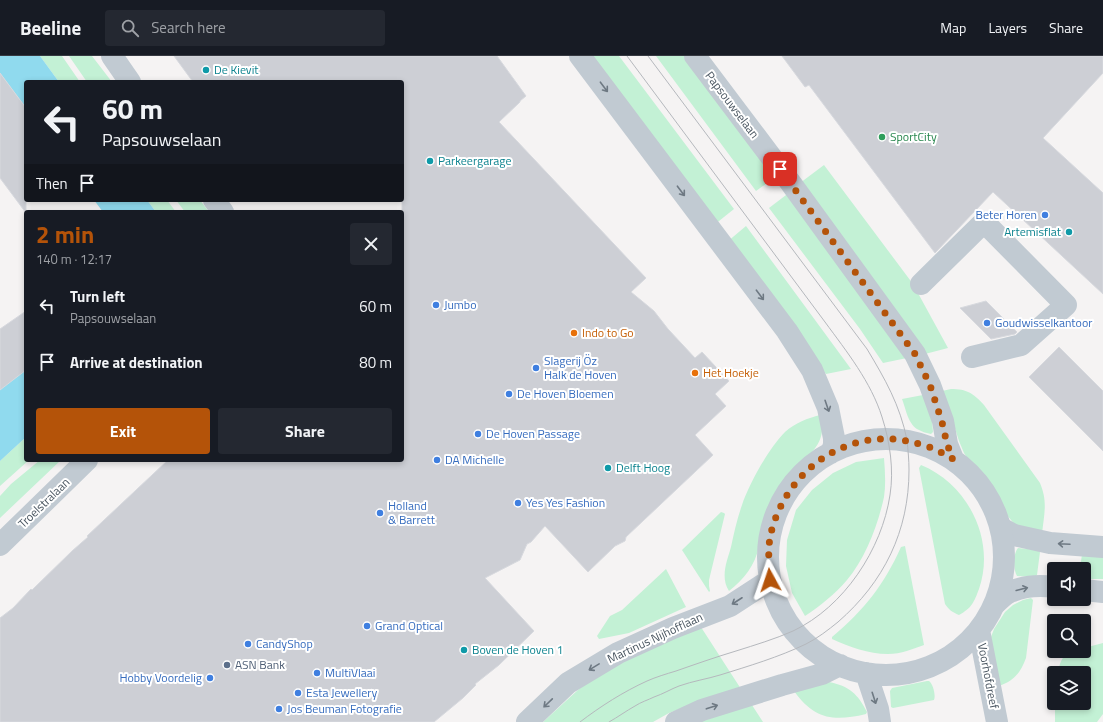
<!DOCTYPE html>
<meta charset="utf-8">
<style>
body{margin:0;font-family:"Titillium Web",sans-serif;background:#242831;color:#f1f3f6;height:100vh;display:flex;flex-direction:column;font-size:15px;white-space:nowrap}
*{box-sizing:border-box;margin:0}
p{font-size:13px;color:#9ea1a6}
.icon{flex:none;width:22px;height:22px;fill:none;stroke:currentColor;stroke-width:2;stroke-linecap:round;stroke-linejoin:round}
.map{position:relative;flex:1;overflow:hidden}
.side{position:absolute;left:24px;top:154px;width:380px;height:252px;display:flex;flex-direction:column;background:#171b24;border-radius:4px;box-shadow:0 2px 6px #0003}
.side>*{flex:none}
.banner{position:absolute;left:24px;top:24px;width:380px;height:122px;border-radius:4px;box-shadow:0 2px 6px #0003;background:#171b24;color:#f1f3f6;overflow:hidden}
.controls{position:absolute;left:1047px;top:506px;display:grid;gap:8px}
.controls a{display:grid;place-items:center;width:44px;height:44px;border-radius:4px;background:#171b24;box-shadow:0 2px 6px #0003;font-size:20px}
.pin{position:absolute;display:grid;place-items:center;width:34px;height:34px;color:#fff;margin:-17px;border-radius:8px;box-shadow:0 2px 6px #0006}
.me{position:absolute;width:44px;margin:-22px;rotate:355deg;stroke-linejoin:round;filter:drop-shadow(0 0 3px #0008)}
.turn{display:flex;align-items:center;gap:14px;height:84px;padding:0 12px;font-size:18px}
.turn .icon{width:52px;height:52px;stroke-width:2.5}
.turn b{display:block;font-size:28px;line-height:34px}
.then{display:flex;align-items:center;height:38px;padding:0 12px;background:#0003;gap:8px;font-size:15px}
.round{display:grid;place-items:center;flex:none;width:42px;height:42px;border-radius:4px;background:#242831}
.overview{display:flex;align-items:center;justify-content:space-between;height:68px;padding:0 12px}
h1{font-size:24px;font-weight:700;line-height:30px;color:#b45309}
.action{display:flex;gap:8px;margin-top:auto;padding:8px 12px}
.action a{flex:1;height:46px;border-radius:4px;background:#b45309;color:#fff;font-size:16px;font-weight:700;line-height:46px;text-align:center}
.action a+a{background:#242831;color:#f1f3f6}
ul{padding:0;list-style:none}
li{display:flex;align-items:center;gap:12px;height:56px;padding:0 12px}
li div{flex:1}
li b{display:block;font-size:15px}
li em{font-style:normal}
header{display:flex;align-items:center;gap:24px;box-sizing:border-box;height:56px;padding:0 20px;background:#171b24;border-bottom:1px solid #363941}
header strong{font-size:19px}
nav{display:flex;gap:22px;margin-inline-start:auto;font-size:14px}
.search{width:280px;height:36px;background:#242831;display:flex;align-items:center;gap:10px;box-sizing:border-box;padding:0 14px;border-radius:4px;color:#9ea1a6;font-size:15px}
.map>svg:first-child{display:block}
.green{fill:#c3f1d5}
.water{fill:#90daee}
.building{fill:#cdcfd5;stroke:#d7d9de}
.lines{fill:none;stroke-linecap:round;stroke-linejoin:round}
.pedestrian{stroke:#c1cad2;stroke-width:22}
.minor{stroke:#c1cad2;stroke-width:22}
.tertiary{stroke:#c1cad2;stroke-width:22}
.tram{stroke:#b5b8bd;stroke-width:1}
.oneway{stroke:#6e7983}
.route{stroke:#b45309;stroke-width:7;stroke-dasharray:0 12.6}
.culture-dot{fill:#0f9aa8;stroke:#fff;stroke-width:1.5}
.leisure-dot{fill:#2e9e5b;stroke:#fff;stroke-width:1.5}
.shop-dot{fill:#3f7fe0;stroke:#fff;stroke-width:1.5}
.food-dot{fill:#e8710a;stroke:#fff;stroke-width:1.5}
.service-dot{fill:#5c6f8a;stroke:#fff;stroke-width:1.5}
.labels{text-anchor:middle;stroke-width:4;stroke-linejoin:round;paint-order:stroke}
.culture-label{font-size:12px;fill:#0d838f;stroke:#fff;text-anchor:start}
.street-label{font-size:12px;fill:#4a5661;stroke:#fff}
.leisure-label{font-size:12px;fill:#27864d;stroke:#fff;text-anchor:start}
.shop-label{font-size:12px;fill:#366cbe;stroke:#fff;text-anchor:start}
.food-label{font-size:12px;fill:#c56008;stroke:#fff;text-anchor:start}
.service-label{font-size:12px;fill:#4e5e75;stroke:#fff;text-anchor:start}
</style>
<header>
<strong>Beeline</strong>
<div class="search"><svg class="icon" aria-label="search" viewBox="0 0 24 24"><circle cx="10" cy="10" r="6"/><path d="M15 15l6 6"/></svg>Search here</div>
<nav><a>Map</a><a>Layers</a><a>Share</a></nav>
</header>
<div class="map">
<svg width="1103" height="666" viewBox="0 0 1103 666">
<rect width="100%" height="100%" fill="#f5f3f3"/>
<!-- green -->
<path class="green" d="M40,0H62L80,26H59Z
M69,0H92L112,26H87Z
M592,0H619L734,153L714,169Z
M656,0H684L777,120L756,135Z
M824,109L913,228L948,292L925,298L800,127Z
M790,136L907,302L883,307L860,273L769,152Z
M147,144H167L176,156H156Z
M176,144H200L209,156H185Z
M746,170L851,313L826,318L727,186Z
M951,333C967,333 973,337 984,349L1040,427C1048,446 1044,458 1042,478L1016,470L1006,458L994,437L984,421L971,408L964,397L959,385L948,351L942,335Z
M923,339L932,365L933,376L931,378C927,377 922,376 919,374C908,369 906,353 902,343Z
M820,359C821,364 822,370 822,375C820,395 801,404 790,418C782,428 774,440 768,452C763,464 762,477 759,490C755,510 744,523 729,535C720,521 727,505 731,491C734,477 737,463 742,449C749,428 769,392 785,376C795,367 808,362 820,359Z
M26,381V404H29L0,430V405Z
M884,402C885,415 886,428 884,441C878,469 865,503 847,524C835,538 820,550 805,560L792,537L786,510L787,484L796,454L812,434L833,417L856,406Z
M40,404H61L0,462V440L11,428Z
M921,409C968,428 996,484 979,533C974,546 972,552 959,559C952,556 949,554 945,548L919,412Z
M721,456L724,457L725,458L709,524V530L710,535L709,536L682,494Z
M905,490L924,589C913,593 901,598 888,598C868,598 850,591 832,583V581C864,554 884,529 901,491Z
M1018,492L1037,494L1040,496L1037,519L1035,521L1017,520C1013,513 1013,498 1018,492Z
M1082,498L1103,499V523H1084V513H1080Z
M666,513L686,551L629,577L599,583L597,580L610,560L622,554Z
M1031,542L1033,544L1026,602C1021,616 1014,625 999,630L991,581L994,573L1005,556L1013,549L1023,544Z
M699,568L741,633L708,642L669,657L653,666H543L579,633L625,600Z
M1103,587V658L1097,666H1055V647H1084V617H1058C1061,599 1066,595 1084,595V592Z
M927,625H929C933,628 936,639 934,644L893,652L891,651L890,635L892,632Z
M829,626C849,630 858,638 867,656L866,658C833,666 814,663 794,635Z
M750,646L763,666H691Z"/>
<!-- water -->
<path class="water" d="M0,0H40L59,26H26V52L0,17Z
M94,144H147L156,156H103Z
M26,314V381L0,405V333Z"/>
<!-- building -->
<path class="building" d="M174,0H497L526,40L520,45V46L499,66L646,222L631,236L654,255L668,273L695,302L702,296L729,325L715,338L726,350L695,379L713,399L626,481L625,485L615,490L588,516L545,470L531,486L527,488L520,504L485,522L534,575L499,609L475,628L476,629L463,642L434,666H0V562L13,552L31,533L32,534L72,495L88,481L87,480L168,404H402V26H193Z
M782,0H1103V17L1043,82L1103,137V238L993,136L935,197L809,29L805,31Z
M0,17L26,52V157L0,122Z
M986,245L1017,276L1015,278L991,283L960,252Z
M26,255V314L0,334V273Z
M1059,291L1103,335V395L1029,321Z"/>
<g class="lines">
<!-- pedestrian -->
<path class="pedestrian" d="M921,228L984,166L1066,249L1021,289L972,301"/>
<!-- minor -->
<path class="minor" d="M112,0L130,26
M214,144L223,156
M1001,472L1014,479L1050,487L1103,491
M0,489L87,404
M1084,534L1103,536
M995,548C999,544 1005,538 1010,536C1024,530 1040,529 1054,531"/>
<!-- tertiary -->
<path class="tertiary" d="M580,0L787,275L812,314L828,352L834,382V389L831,397
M695,0L790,126L915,298L930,329L943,365L947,388L953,403
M768 501a118 118 0 1 1 236 0a118 118 0 1 1-236 0Z
M979,574L997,666
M866,617L878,653L880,666
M527,666L568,627L618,597L673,572L730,550L770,524
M676,666L702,654L782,629L822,618L840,609"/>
<!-- tram -->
<path class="tram" d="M580,666C601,650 623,636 647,625C656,621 666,618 676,615C696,608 716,601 736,595C755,589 775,583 793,575C844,551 882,493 890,439C894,414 890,386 882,361C871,326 847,296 825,266L627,0
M609,666C618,661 626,655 635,650C641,646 648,644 654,641C663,638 671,633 679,630C693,625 707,623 720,619C749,610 779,601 806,588C818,582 828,574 838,566C884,526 909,475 909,414C909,404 908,394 907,384C900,349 885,323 867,293L648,0"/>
</g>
<!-- one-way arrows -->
<defs><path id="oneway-shaft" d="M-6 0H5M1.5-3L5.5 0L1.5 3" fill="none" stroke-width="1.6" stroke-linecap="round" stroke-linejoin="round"/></defs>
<g class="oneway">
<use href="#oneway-shaft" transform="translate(604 31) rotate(53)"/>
<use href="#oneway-shaft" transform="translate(681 135) rotate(53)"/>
<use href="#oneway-shaft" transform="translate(760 239) rotate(53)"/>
<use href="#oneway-shaft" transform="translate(827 350) rotate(71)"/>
<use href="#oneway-shaft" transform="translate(1064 488) rotate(-177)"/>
<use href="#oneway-shaft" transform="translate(1022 533) rotate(-14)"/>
<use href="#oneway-shaft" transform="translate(737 545) rotate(147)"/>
<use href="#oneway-shaft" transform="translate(594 611) rotate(149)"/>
<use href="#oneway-shaft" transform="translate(874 642) rotate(72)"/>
<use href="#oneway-shaft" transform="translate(548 647) rotate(136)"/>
<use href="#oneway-shaft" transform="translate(712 651) rotate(-18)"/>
</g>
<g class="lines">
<!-- route -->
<path class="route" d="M770,524C769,507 767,490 772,473C787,420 834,381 890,383C903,383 916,387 929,391C937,393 945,399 953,403L947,388L942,366L930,329L915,298L780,113"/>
</g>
<!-- markers -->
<g class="culture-dot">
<circle cx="206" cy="14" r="4"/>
<circle cx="430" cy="105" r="4"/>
<circle cx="1069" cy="176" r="4"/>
<circle cx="608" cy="412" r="4"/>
<circle cx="464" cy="594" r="4"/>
</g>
<circle class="leisure-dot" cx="882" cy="81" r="4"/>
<g class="shop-dot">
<circle cx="1045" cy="159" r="4"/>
<circle cx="436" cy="249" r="4"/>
<circle cx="987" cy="267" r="4"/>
<circle cx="536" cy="312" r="4"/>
<circle cx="509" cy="338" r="4"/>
<circle cx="478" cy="378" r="4"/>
<circle cx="437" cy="404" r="4"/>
<circle cx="518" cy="447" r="4"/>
<circle cx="380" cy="457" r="4"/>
<circle cx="367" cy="570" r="4"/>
<circle cx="248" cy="588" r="4"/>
<circle cx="317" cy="617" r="4"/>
<circle cx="210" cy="622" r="4"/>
<circle cx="298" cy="637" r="4"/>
<circle cx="279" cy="653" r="4"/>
</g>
<g class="food-dot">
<circle cx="574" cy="277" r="4"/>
<circle cx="695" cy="317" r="4"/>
</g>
<circle class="service-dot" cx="227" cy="609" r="4"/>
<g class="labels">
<!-- culture labels -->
<g class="culture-label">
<text x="214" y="18">De Kievit</text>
<text x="438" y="109">Parkeergarage</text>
<text x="1061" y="180" text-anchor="end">Artemisflat</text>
<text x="616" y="416">Delft Hoog</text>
<text x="472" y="598">Boven de Hoven 1</text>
</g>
<!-- street labels -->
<g class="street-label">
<text transform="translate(732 49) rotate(53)" y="4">Papsouwselaan</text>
<text transform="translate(44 447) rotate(-44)" y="4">Troelstralaan</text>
<text transform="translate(655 582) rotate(-25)" y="4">Martinus Nijhofflaan</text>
<text transform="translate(988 620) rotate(79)" y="4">Voorhofdreef</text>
</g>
<!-- leisure labels -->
<g class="leisure-label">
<text x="890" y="85">SportCity</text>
</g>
<!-- shop labels -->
<g class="shop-label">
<text x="1037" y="163" text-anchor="end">Beter Horen</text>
<text x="444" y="253">Jumbo</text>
<text x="995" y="271">Goudwisselkantoor</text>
<text x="544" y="309">Slagerij Öz<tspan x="544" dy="14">Halk de Hoven</tspan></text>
<text x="517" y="342">De Hoven Bloemen</text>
<text x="486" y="382">De Hoven Passage</text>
<text x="445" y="408">DA Michelle</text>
<text x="526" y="451">Yes Yes Fashion</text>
<text x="388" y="454">Holland<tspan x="388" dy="14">&amp; Barrett</tspan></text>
<text x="375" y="574">Grand Optical</text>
<text x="256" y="592">CandyShop</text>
<text x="325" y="621">MultiVlaai</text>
<text x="202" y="626" text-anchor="end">Hobby Voordelig</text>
<text x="306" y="641">Esta Jewellery</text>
<text x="287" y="657">Jos Beuman Fotografie</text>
</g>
<!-- food labels -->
<g class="food-label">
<text x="582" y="281">Indo to Go</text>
<text x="703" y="321">Het Hoekje</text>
</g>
<!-- service labels -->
<g class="service-label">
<text x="235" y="613">ASN Bank</text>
</g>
</g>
</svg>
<div class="controls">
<a><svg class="icon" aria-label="sound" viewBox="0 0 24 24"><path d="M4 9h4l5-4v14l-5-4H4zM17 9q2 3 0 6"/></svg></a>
<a><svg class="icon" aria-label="search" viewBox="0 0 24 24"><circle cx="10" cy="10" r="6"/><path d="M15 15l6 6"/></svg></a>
<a><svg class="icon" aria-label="layers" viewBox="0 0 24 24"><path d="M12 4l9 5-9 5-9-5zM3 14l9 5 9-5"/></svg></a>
</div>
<div class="pin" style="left:780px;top:113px;background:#d93025"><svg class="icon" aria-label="arrive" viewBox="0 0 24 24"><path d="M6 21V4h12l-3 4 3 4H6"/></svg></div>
<svg class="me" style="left:770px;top:524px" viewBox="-20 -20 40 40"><path d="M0-17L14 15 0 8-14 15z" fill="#b45309" stroke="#fff" stroke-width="4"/></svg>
<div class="banner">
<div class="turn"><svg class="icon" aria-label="left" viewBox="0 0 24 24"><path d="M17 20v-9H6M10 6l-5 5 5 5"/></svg><div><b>60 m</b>Papsouwselaan</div></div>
<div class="then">Then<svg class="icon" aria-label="arrive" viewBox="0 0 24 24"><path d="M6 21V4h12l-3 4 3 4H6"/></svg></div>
</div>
<section class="side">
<div class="overview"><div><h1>2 min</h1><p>140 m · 12:17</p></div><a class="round"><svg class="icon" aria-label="close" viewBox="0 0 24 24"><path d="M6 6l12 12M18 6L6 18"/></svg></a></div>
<ul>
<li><svg class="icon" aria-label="left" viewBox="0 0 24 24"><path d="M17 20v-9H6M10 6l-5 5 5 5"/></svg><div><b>Turn left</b><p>Papsouwselaan</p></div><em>60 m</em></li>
<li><svg class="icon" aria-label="arrive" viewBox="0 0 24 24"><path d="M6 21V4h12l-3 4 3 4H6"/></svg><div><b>Arrive at destination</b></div><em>80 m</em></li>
</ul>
<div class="action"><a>Exit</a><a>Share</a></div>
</section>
</div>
